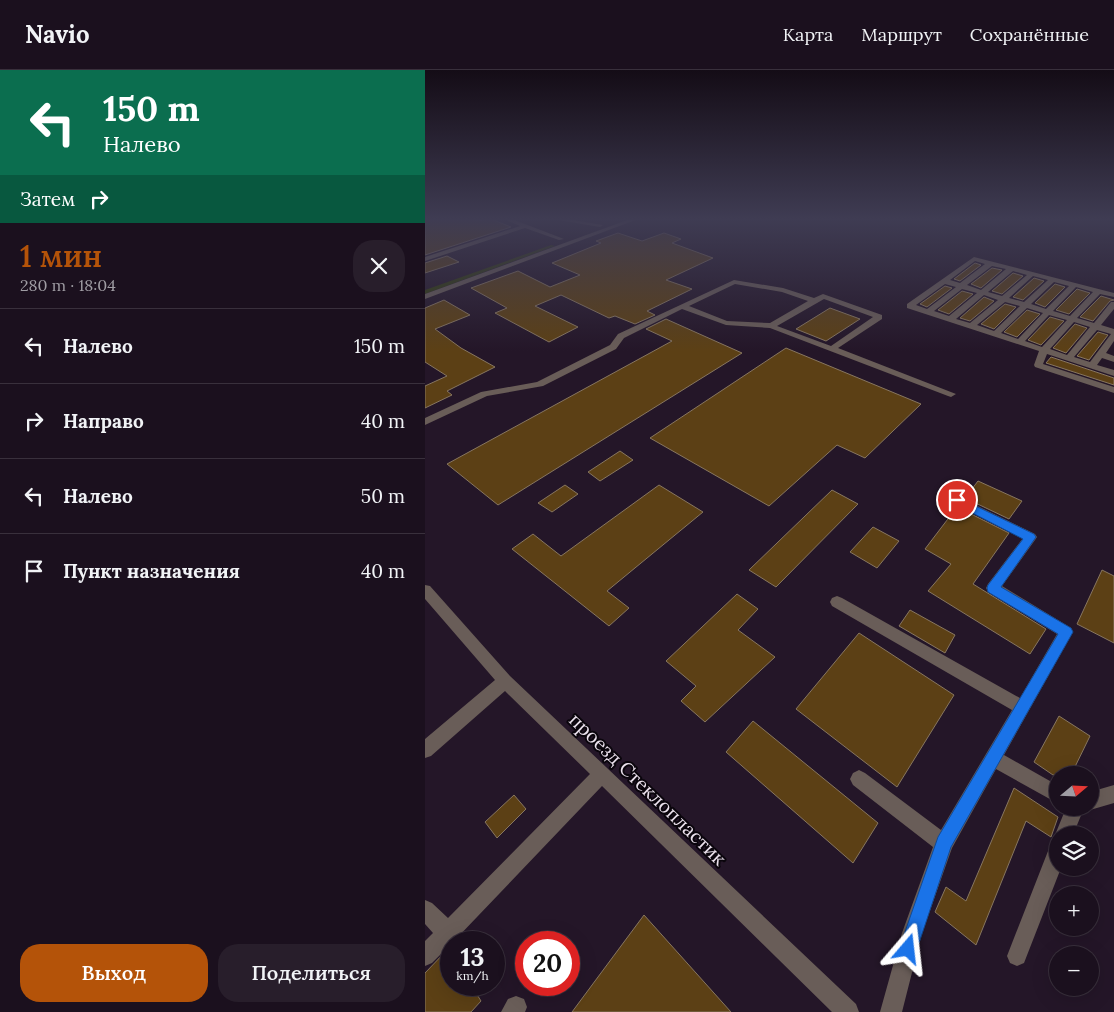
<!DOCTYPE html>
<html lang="ru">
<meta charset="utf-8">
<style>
body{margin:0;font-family:Lora,serif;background:#281e2b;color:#f1f3f6;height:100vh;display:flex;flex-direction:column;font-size:19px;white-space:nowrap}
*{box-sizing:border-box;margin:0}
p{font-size:16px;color:#a09da4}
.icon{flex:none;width:28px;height:28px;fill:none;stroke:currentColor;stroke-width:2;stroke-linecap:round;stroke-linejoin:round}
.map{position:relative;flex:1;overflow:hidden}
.details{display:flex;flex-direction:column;background:#1b101e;width:425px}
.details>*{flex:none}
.top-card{background:#0b6e4f;color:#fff;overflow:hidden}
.needle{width:32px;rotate:71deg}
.buttons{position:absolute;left:624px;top:696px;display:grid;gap:10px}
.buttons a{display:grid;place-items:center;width:50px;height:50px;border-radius:50%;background:#1b101e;box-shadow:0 5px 20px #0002,0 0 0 1px #39303c;font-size:25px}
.speed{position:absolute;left:15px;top:861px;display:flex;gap:10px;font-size:25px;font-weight:700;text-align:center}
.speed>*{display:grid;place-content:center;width:65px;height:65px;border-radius:50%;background:#1b101e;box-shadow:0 5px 20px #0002,0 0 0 1px #39303c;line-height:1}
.speed small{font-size:12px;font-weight:400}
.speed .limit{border:8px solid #d22;background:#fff;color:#111}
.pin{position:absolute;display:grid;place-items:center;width:42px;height:42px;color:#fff;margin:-21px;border:2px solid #fff;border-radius:50%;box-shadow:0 1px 5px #0007}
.me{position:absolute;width:55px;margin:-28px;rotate:17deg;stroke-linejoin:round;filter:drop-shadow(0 0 4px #0008)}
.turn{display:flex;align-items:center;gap:18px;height:105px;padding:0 20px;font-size:22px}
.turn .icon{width:65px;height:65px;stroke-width:2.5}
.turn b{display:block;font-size:35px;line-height:42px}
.then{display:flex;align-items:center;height:48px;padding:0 20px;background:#0003;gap:10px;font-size:19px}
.round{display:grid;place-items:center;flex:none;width:52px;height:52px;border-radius:20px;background:#281e2b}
.headline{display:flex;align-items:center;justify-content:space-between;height:85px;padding:0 20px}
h1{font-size:30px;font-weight:600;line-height:38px;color:#b45309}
.button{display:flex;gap:10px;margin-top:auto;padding:10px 20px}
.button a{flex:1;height:58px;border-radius:20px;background:#b45309;color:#fff;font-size:20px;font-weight:600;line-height:58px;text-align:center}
.button a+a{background:#281e2b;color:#f1f3f6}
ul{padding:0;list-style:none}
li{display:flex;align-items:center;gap:15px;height:75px;padding:0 20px;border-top:1px solid #39303c}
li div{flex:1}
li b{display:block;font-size:19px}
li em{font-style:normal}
header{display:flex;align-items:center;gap:30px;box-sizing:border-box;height:70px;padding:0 25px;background:#1b101e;border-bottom:1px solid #39303c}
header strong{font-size:24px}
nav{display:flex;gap:28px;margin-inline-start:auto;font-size:18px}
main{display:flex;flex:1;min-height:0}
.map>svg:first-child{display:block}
.green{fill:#303a0c}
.building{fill:#5c4015;stroke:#877660}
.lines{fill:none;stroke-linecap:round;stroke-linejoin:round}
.minor{fill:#695d58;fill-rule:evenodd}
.route{fill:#1a73e8;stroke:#114b97}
.labels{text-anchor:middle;stroke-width:4;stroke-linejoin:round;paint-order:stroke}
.near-street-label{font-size:19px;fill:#ebe1ed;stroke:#0a050c}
</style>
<header>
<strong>Navio</strong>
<nav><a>Карта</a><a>Маршрут</a><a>Сохранённые</a></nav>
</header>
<main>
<section class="details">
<div class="top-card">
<div class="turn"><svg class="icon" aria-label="left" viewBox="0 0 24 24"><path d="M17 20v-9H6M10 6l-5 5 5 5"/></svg><div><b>150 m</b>Налево</div></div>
<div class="then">Затем<svg class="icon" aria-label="right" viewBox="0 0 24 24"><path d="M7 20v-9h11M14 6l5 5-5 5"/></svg></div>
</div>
<div class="headline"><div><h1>1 мин</h1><p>280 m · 18:04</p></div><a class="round"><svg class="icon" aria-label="close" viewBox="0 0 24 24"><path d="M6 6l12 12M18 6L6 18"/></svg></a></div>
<ul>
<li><svg class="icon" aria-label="left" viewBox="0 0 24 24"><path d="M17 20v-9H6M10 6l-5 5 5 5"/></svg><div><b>Налево</b></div><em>150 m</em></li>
<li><svg class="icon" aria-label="right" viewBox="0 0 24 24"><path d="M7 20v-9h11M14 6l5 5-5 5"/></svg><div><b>Направо</b></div><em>40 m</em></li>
<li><svg class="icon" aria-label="left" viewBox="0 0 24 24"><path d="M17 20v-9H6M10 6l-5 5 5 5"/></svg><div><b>Налево</b></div><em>50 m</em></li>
<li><svg class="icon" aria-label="arrive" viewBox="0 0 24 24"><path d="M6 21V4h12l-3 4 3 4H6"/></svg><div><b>Пункт назначения</b></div><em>40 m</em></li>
</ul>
<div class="button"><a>Выход</a><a>Поделиться</a></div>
</section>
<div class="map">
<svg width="689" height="942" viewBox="0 0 689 942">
<rect width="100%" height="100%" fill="#241628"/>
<!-- green -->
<path class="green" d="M126,175L130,176L0,224V220Z"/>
<!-- building -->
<path class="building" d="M0,149H47L52,151L66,149L86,157L0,185Z
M193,163L217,171L239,163L256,169L247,173L288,188L241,210L267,219L222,241L230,245L210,254L190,246L184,248L136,225L110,236L153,257L124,272L70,243L82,238L46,218L93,201L125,217L155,205L127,193L176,173L171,171Z
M22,186L34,192L0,203V193Z
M550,193L556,195L535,211L529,209Z
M567,198L577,200L556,218L546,214Z
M588,203L598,206L577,224L567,221Z
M609,208L619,211L598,230L588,227Z
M630,214L640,217L620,237L610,233Z
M520,216L527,218L502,237L495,234Z
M652,219L665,223L644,244L631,240Z
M537,221L548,224L524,244L513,240Z
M676,226L689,230L685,231L668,251L655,247Z
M559,227L569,231L545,251L535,248Z
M19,230L45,245L10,259L36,278L70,297L22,321L27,325L0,338V316L22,306L0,292V238Z
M580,234L591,237L569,259L556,254Z
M405,238L435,249L401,271L371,259Z
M602,240L615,244L592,267L579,262Z
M625,247L639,251L616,275L603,270Z
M241,249L317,283L73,435L22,394L247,271L221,259Z
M650,254L662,258L641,283L628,278Z
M673,262L683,265L664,290L652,286Z
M361,278L496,334L440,388L412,375L344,436L225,368Z
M626,287L689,308V315L621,293Z
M195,381L208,390L175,411L163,402Z
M553,411L597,431L584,449L540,428Z
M140,415L153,424L127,442L113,433Z
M234,415L278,442L182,521L204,538L184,556L87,479L108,464L136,486Z
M407,420L433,434L351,517L324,500Z
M532,437L584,463L548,514L621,559L605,584L503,521L526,494L500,479Z
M448,457L474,471L452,498L425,482Z
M677,500L689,506V573L652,554Z
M312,524L333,539L313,560L350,587L280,652L256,631L271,616L241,591Z
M485,540L530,565L520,583L474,556Z
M434,563L529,625L472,717L371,639Z
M634,646L665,666L646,705H628L609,692Z
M328,651L453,753L428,793L301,682Z
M589,718L633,747L626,767L601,751L551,875L510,842L521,817L541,831Z
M89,725L101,739L72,768L60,752Z
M219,845L306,942H147Z
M22,880L26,886V915H46L56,931L46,942H0V903Z"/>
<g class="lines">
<!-- minor -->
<path class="minor" d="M79,149H87L139,169L134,170L100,158L0,191V187L95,156Z
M127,149H142L178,155L175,157Z
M205,149H213L0,229V224Z
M549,187L689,223V227L675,224L652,248L669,253L686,232H689V239L676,255L689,259V271L681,283L689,286V292L677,288L672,295L689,300V306L622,284L618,294L689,317V323L610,297L609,295L614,281L482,238V234ZM550,191L560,194L535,213L525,210ZM567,196L581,199L556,220L542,215ZM588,201L602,205L577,226L563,222ZM608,206L623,210L599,232L584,228ZM629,212L644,216L621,239L606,234ZM520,214L531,217L502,239L491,235ZM651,217L668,222L645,246L628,241ZM537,219L552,223L524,246L509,241ZM559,225L573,230L545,253L531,249ZM580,232L595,236L569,261L552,255ZM602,238L618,243L593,269L576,263ZM624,245L642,250L617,277L600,271ZM649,252L665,257L642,285L625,279ZM672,260L686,264L665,292L649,287Z
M309,210L358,218L389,228L398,224L457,245V249L413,278L531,324L526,327L523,326L345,258L301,255L257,239L199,268L191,279L118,316L62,326L0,355V348L56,322L112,312L185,275L193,264ZM310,214L357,222L383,231L345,253L302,251L264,236ZM399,229L448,247L406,276L352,256Z
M532,426L610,464L612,467L610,470L577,516L646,558L648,562L579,685L632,715V733L571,699L527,778L497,863L477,942H455L477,863L508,777L428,715L425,709L428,703L434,700L440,703L516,760L587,640L407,536L405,532L407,528L412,526L417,528L595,628L632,564L563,522L561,518L563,514L598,468L528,433L526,430L528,427Z
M0,515L5,516L85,606L431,934L434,942H407L177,716L30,870L7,893L0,896V871L8,863L0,854V830L7,833L23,848L165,704L80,621L6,686L0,688V669L70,610L0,529Z
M689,715V733L665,740L659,738H665V722Z
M641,738H659L648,765H632V772L630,765Z
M632,774V798H636L599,893L592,896L585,893L582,886L625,776Z
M91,926L99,929L102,937L100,942H76L83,929Z"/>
</g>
<!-- sky -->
<linearGradient id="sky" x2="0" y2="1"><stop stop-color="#140c16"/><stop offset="0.53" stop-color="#3f3c53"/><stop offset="1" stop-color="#3f3c53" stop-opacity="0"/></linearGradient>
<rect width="689" height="281" fill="url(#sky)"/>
<!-- route -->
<path class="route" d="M532,427L609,464L611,467L609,470L576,517L646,558L648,562L526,777L492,879L490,886L483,888L476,886L474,879L513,767L633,564L563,522L562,518L563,515L598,469L528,433L527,430Z"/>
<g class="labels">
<!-- near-street labels -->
<g class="near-street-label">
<text transform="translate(223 719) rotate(44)" y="7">проезд Стеклопластик</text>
</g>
</g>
</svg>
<div class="buttons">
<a><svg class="needle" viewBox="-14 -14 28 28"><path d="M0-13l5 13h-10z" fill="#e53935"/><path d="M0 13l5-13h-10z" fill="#a09da4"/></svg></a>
<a><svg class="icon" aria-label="layers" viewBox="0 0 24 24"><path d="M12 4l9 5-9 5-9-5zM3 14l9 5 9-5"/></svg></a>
<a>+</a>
<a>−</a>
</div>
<div class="speed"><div>13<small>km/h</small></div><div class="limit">20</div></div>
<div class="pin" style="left:532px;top:430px;background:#d93025"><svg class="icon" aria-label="arrive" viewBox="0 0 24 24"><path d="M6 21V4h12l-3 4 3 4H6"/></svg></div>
<svg class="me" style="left:483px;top:879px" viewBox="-20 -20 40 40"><path d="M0-17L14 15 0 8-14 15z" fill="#1a73e8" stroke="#fff" stroke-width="4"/></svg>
</div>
</main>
